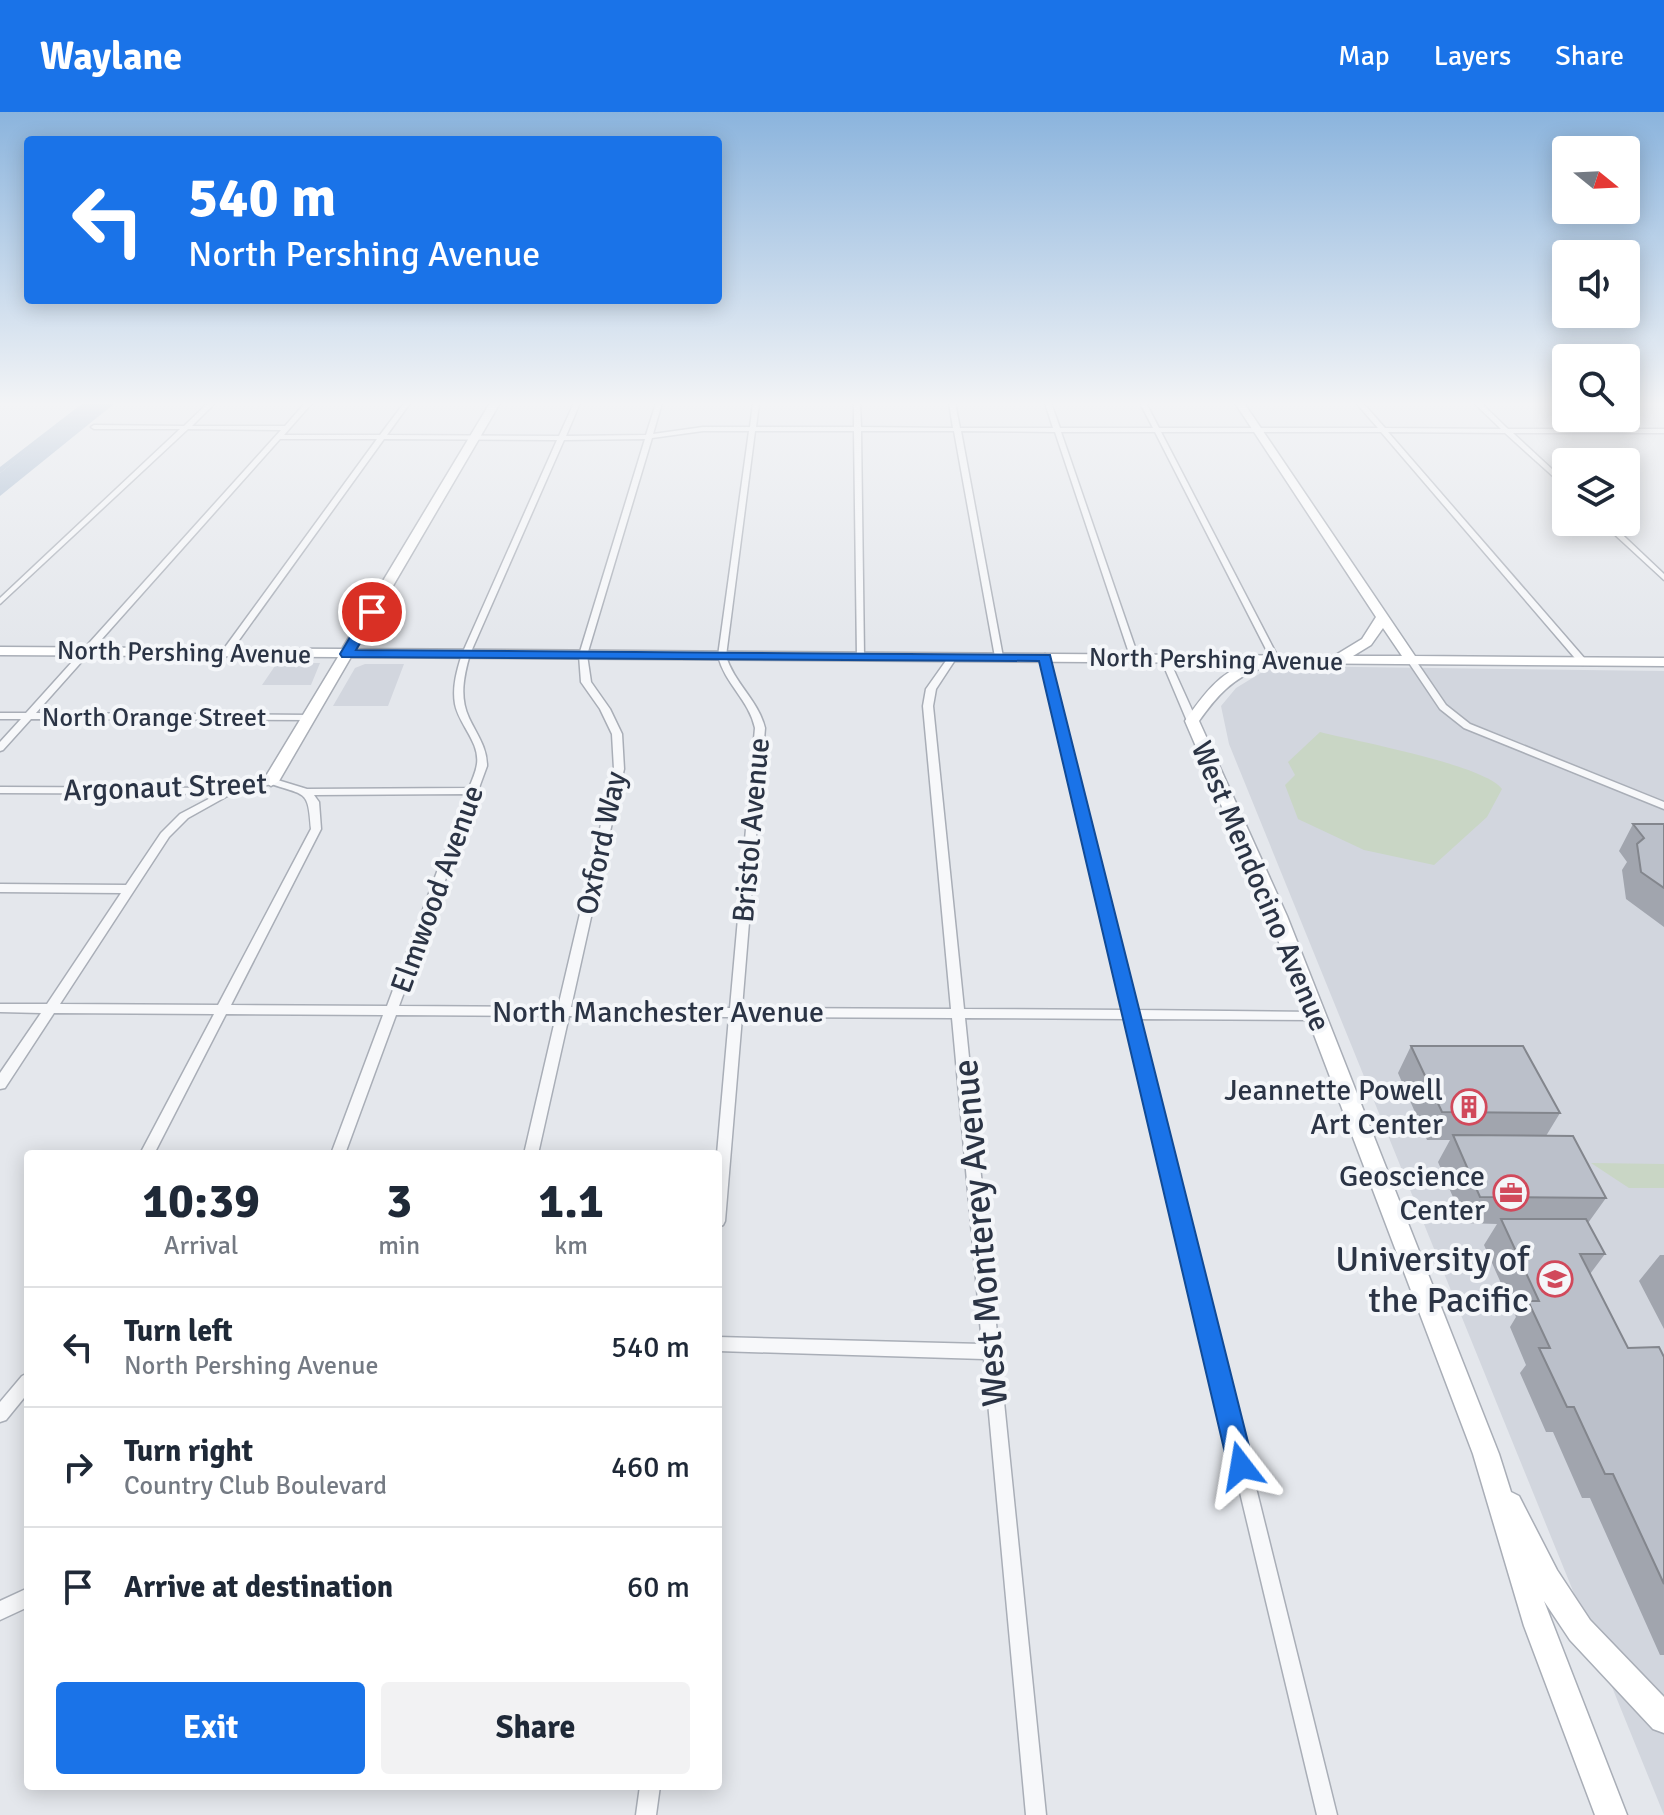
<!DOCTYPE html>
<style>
body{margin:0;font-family:Signika,sans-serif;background:#f2f2f3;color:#1f2937;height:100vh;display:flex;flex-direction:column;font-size:30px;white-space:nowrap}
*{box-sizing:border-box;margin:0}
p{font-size:26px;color:#747a83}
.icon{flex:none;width:44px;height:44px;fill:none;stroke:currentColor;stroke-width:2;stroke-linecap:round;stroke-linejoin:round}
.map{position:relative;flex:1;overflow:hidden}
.drawer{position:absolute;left:24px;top:1038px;width:698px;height:640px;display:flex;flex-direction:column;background:#fff;border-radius:8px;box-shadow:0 4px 20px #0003}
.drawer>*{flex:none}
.hud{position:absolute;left:24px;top:24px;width:698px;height:168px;border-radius:8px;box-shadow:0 4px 20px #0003;background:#1a73e8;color:#fff;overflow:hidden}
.needle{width:52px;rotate:108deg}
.tools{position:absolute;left:1552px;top:24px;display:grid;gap:16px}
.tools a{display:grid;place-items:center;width:88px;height:88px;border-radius:8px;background:#fff;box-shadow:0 4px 20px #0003;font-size:40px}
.pin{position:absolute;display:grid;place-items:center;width:68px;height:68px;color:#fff;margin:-34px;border:4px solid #fff;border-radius:50%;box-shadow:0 2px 8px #0007}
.me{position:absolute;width:88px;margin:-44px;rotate:346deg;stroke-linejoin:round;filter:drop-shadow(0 0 6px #0008)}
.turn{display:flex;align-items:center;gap:28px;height:168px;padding:0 32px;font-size:36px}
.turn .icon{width:104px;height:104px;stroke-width:2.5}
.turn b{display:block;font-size:56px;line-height:68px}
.eta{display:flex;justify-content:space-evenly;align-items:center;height:136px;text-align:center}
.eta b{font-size:48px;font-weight:800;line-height:56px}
.primary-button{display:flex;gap:16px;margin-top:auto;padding:16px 32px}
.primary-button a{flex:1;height:92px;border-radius:8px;background:#1a73e8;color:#fff;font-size:32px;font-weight:800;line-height:92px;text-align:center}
.primary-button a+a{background:#f2f2f3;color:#1f2937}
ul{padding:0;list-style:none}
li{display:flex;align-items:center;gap:24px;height:120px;padding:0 32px;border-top:2px solid #e0e1e3}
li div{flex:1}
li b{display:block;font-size:30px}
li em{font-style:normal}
header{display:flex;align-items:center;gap:48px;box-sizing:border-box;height:112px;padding:0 40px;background:#1a73e8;color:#fff}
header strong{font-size:38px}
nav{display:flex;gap:44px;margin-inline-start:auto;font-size:28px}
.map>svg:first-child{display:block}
.built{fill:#d2d6de}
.green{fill:#c9d6c5}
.water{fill:#9fb4cc}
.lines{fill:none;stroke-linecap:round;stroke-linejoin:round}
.canal{fill:#9fb4cc;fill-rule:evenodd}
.street-casing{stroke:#a9aeb7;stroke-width:3}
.secondary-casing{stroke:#a9aeb7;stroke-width:3}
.street{fill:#f7f8fa;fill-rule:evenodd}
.secondary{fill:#fff;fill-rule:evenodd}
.wall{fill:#a1a5ae}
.building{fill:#bbc0ca;stroke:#83868d;stroke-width:2}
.route{fill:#1a73e8;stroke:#114b97;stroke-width:2}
.labels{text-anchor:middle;stroke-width:8;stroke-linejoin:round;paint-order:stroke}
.far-street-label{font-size:26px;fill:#2b3445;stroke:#f4f6f9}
.street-label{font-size:30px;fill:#2b3445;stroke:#f4f6f9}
.poi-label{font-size:30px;fill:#2b3445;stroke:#f4f6f9;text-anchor:end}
.near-street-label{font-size:36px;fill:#2b3445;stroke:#f4f6f9}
.near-poi-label{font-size:36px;fill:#2b3445;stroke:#f4f6f9;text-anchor:end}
</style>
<header>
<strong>Waylane</strong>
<nav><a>Map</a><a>Layers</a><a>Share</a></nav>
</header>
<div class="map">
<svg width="1664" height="1703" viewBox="0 0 1664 1703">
<rect width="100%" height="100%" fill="#e4e7ec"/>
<!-- built -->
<path class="built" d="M277,551H320L311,573H262Z
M365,552H404L388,594H333L355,556Z
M1283,554L1664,559V1703L1229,632L1221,594L1236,576L1264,559Z"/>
<!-- green -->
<path class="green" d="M1320,620C1355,629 1485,653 1502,677L1487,705L1434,753L1364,738L1298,707L1285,673L1295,663L1288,650Z
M1591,1051L1664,1052V1076H1629Z"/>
<!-- water -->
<path class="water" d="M89,291H115L0,384V361Z"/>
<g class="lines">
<!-- canal -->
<path class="canal" d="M83,291H91L0,361V355Z"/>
<defs>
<path id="street" d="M208,291H215L192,314H285L305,291H312L284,323H380L404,291H410L387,323L559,324L574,291H580L566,324L646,323L656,291H662L653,322L703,315H750L753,291H759L756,315H854V291H860L861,315L953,316L949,291H955L960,316H1053L1045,291H1051L1060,316H1153L1140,291H1146L1159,316H1378L1356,291H1363L1385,316L1501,317L1474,291H1481L1508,317H1664V321H1513L1566,370V376L1505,321L1388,320L1586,548L1587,550L1583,553L1580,552L1381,320H1161L1280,549L1276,552L1272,549L1155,320H1061L1138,544L1134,547L1130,544L1055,320L961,319L1003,545L999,548L995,545L954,319H861L864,544L860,547L857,546L854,319H755L726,544C734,571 758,588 765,616L742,896L951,897L923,594L926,577L950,543L953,542L957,545L936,577L933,594L964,897L1125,898L1041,545L1045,542L1049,545L1137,898L1316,900L1320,901L1322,904L1320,907L1316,908L1140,907L1337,1703H1317L1127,907L965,906L1046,1703H1026L984,1247L718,1239V1225L982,1232L952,906L742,905L725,1109L723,1113L718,1115L717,1042L729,905L569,904L538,1042H524L556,904L396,903L345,1042H331L383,903L226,902L154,1042H140L214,902L54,901L5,976L0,977V961L41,901L0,900V892H47L121,781L0,780V772L126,773L161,721L180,702L218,682L0,681V675L236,676L271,666L307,677L469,676C472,668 476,660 477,652C480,630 459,613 455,592C452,575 457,558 462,542L557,328L384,327L229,542H223V538L377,327H280L36,601L309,603L312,604V608L31,607L3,638L0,639V630L21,607H0V601H26L281,318L188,317L0,492V486L180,317H94L91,315L94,313L184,314ZM703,319H749L718,544C725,572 749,588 755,616L730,896L571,895L624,657L622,622L610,597L591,570L587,543L652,326ZM645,327L579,543L581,570L600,597L612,622L614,657L558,895L399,894L487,654C487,635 477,623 469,606C459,585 464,563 470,542L564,328ZM271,672C307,684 308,678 311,717L218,893L60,892L169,725L188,706L231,682ZM466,682L387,894L231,893L321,717L319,690L314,683Z
M1601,410H1609L1664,462V468Z
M1164,542L1168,545L1197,609L1195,611H1189L1187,609L1160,545Z
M1411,545L1414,546L1446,593L1470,612L1664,690V697L1464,616L1440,597L1407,548Z
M28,1261V1281L6,1308L0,1310V1290L22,1264Z
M28,1476V1495L0,1508V1489Z
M640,1674H660L656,1703H636Z"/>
<path id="secondary" d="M490,291H500L356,537L1334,544L1362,527L1376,505L1235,291H1244L1415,544L1664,546V554L1263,551L1262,556C1233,565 1216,585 1199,609L1287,804L1499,1342L1511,1380L1519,1384L1557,1458L1590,1508L1664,1585V1621L1653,1617L1570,1528L1544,1489L1627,1703H1595L1524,1514L1473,1342L1269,804L1185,609C1202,585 1219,560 1249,551L351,545L279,669L271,674L263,669L338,545L0,543V535L342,537ZM1383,516L1402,544H1353L1371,533Z"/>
</defs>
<!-- street casing -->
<use href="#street" class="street-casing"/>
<!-- secondary casing -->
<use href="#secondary" class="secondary-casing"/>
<!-- street -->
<use href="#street" class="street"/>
<!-- secondary -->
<use href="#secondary" class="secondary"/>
</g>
<!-- wall -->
<path class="wall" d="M1633,712H1664V815L1626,787L1622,758L1627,750L1619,739Z
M1411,934L1560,1001L1546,1024L1606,1086L1588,1111L1605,1142L1590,1162L1628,1236L1664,1245V1543H1660L1590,1386H1582L1553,1320H1546L1520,1261L1526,1253L1510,1215L1516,1205L1484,1133L1497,1112L1464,1111L1438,1050L1450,1028H1427L1398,961Z
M1660,1143H1664V1217L1639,1169Z"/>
<!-- building -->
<path class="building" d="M1633,712H1664V776L1641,760L1637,732L1644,726Z
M1411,934H1523L1560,1001L1442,1000Z
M1453,1023L1573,1024L1606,1086L1480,1085Z
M1501,1107H1586L1605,1142H1580L1628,1236L1659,1235L1664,1245V1472L1613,1362H1605L1574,1295H1567L1539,1236H1550L1528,1189H1539Z"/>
<!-- sky -->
<linearGradient id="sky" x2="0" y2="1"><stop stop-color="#8bb4dd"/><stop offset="0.55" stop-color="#f3f4f6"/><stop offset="1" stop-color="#f3f4f6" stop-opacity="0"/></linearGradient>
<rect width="1664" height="530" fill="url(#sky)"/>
<!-- route -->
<path class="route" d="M372,496L378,500L356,538L1050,543L1254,1354L1250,1363L1241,1367L1232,1363L1228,1354L1039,549L342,545L340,542L365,500Z"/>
<!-- icons -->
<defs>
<symbol id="building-ring" viewBox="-11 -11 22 22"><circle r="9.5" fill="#f4f6f9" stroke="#d1495b" stroke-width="1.5"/><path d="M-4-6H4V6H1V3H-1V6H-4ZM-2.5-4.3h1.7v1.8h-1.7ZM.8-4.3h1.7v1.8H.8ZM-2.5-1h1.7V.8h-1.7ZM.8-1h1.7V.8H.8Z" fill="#d1495b"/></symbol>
<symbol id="office-ring" viewBox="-11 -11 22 22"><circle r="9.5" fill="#f4f6f9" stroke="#d1495b" stroke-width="1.5"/><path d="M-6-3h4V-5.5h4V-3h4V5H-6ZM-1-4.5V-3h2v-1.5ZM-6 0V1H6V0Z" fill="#d1495b"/></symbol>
<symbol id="university-ring" viewBox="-11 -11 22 22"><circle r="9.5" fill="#f4f6f9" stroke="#d1495b" stroke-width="1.5"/><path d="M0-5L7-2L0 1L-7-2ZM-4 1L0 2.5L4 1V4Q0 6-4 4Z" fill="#d1495b"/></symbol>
</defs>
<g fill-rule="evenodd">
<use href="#building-ring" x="1449" y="975" width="40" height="40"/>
<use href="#office-ring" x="1491" y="1061" width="40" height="40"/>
<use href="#university-ring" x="1535" y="1147" width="40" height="40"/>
</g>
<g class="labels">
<!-- far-street labels -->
<g class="far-street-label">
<text transform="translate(184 540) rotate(1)" y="9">North Pershing Avenue</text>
<text transform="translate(1216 547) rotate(1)" y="9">North Pershing Avenue</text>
<text x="154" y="614">North Orange Street</text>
</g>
<!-- street labels -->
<g class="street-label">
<text transform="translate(165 675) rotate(-2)" y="10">Argonaut Street</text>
<text transform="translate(751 718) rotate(-85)" y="10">Bristol Avenue</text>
<text transform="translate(601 731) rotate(-78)" y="10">Oxford Way</text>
<text transform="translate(1261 774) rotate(67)" y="10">West Mendocino Avenue</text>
<text transform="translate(437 777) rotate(-70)" y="10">Elmwood Avenue</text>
<text x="658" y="910">North Manchester Avenue</text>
</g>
<!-- poi labels -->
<g class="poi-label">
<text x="1443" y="988">Jeannette Powell<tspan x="1443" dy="34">Art Center</tspan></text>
<text x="1485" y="1074">Geoscience<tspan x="1485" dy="34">Center</tspan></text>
</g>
<!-- near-street labels -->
<g class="near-street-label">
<text transform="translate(979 1121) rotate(-95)" y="13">West Monterey Avenue</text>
</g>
<!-- near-poi labels -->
<g class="near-poi-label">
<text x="1529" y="1159">University of<tspan x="1529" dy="41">the Pacific</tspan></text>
</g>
</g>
</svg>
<div class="tools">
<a><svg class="needle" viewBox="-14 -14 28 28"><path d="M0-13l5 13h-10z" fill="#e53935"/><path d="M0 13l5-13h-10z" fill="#747a83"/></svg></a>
<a><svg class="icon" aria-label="sound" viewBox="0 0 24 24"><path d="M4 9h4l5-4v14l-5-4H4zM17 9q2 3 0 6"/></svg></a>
<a><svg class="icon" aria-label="search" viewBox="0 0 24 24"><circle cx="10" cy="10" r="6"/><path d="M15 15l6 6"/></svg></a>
<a><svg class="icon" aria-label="layers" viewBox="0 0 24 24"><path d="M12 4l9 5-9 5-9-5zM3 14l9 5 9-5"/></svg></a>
</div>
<div class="pin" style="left:372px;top:500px;background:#d93025"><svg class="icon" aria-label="arrive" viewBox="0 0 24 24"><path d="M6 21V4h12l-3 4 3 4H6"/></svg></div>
<svg class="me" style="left:1241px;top:1354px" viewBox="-20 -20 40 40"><path d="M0-17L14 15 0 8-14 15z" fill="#1a73e8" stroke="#fff" stroke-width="4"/></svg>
<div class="hud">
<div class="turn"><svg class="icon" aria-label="left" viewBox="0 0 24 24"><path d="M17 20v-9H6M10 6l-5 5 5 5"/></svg><div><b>540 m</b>North Pershing Avenue</div></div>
</div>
<section class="drawer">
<div class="eta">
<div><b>10:39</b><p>Arrival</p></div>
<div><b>3</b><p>min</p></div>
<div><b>1.1</b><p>km</p></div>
</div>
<ul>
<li><svg class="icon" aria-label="left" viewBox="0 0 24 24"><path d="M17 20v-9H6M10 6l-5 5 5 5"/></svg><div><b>Turn left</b><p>North Pershing Avenue</p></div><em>540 m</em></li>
<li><svg class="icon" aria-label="right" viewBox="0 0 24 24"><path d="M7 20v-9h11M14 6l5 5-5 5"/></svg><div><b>Turn right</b><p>Country Club Boulevard</p></div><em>460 m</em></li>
<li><svg class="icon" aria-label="arrive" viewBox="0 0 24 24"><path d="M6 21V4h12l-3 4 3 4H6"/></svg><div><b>Arrive at destination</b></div><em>60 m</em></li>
</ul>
<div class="primary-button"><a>Exit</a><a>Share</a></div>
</section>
</div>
